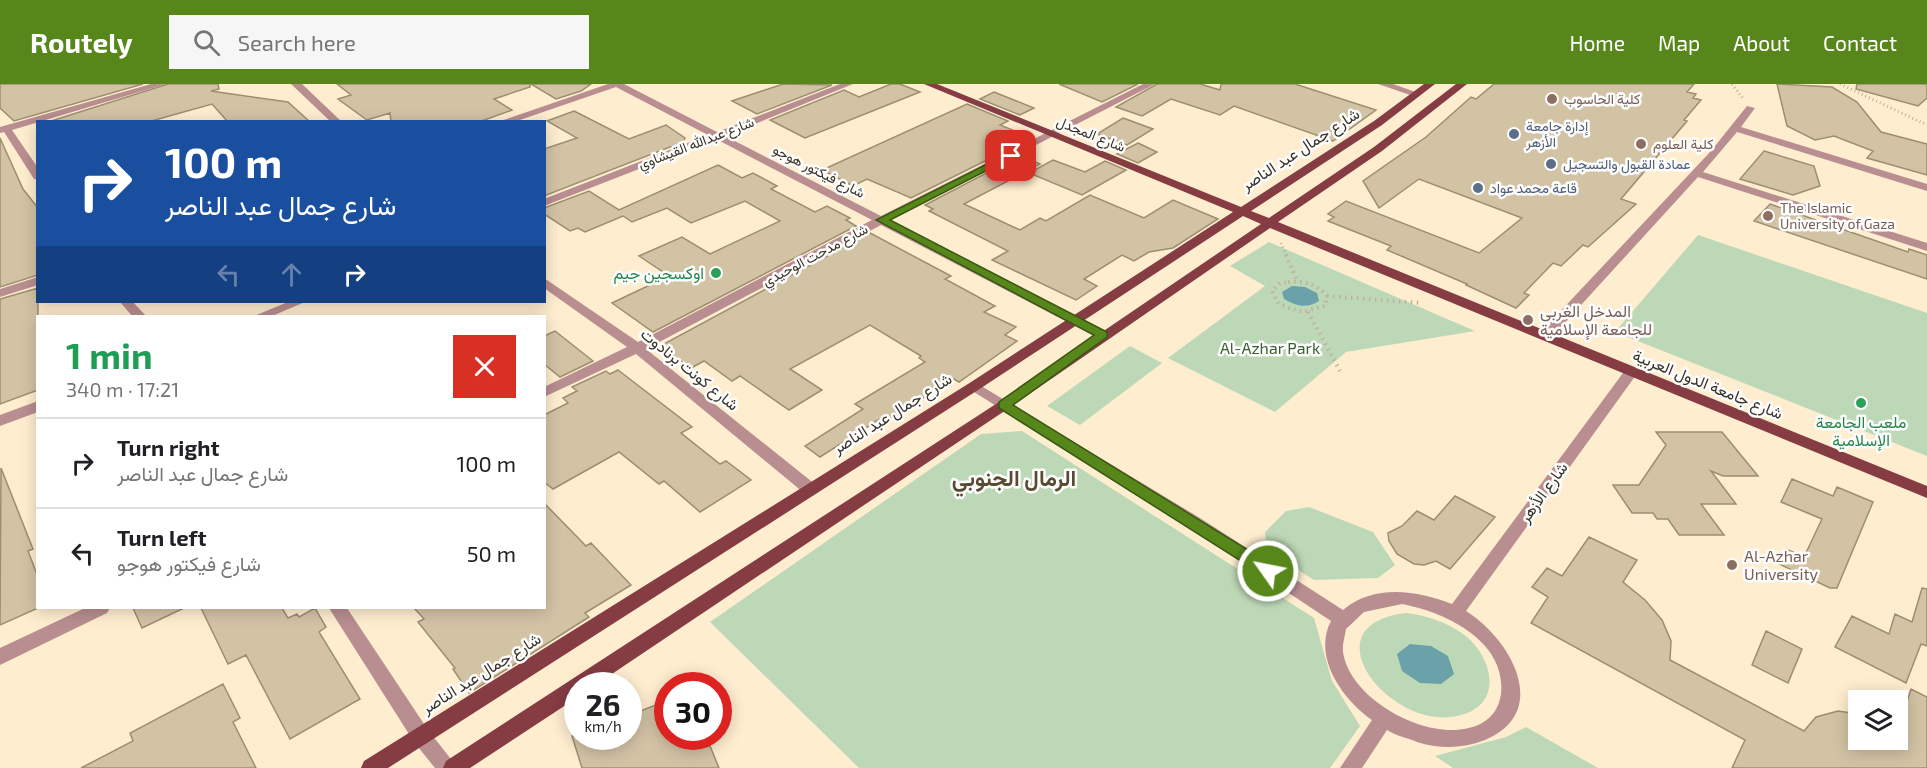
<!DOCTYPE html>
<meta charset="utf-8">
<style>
body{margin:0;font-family:"Exo 2",Vazirmatn,sans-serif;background:#f6f6f6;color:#202124;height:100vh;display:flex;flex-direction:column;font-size:22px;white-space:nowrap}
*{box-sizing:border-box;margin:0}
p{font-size:20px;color:#757577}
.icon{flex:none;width:33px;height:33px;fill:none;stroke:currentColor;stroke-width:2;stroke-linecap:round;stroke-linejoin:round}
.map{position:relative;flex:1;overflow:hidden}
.side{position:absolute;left:36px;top:231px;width:510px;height:294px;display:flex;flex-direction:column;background:#fff;border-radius:0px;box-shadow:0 3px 15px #0003}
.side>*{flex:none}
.banner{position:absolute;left:36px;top:36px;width:510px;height:183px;border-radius:0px;box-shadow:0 3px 15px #0003;background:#1a4fa0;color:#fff;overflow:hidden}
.tools{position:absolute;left:1848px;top:606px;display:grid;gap:12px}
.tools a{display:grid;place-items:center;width:60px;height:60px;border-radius:0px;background:#fff;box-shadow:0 3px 15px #0003;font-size:30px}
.speed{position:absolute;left:564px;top:588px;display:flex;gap:12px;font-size:30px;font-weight:700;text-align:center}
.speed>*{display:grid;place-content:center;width:78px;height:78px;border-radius:50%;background:#fff;box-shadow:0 3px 15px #0003;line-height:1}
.speed small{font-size:15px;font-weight:400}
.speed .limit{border:9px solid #d22;background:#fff;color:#111}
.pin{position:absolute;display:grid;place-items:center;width:51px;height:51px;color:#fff;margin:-26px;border-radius:12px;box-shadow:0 3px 9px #0006}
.me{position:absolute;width:66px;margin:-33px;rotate:303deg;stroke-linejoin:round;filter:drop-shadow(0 0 4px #0008)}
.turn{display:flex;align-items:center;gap:21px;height:126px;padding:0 30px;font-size:27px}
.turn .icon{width:78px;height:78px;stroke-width:2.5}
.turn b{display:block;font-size:42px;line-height:51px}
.lanes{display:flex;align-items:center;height:57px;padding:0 30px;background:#0003;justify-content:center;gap:30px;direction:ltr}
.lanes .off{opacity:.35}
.round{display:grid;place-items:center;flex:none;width:63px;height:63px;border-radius:0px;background:#f6f6f6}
.overview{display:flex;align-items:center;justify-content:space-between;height:102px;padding:0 30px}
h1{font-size:36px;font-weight:700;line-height:45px;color:#1e9e55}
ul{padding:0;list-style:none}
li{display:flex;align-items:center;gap:18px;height:90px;padding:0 30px;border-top:2px solid #e0e0e0}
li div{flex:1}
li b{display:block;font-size:22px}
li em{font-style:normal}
header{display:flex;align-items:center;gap:36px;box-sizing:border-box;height:84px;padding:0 30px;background:#57871b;color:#fff}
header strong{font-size:28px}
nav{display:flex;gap:33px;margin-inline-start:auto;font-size:21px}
.search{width:420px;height:54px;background:#f6f6f6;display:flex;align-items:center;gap:15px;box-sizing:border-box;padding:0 21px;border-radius:0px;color:#757577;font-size:22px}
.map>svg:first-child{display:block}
.green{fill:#bdd8b7}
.water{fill:#6ba1a9}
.building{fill:#d3c3a5;stroke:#9d8e71;stroke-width:1.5}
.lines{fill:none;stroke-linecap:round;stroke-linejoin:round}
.path-far1{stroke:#c0b29a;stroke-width:3;stroke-dasharray:1 3;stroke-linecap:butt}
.path{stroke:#c0b29a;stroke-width:4;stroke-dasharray:1.5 4.5;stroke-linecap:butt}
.minor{fill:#b98e90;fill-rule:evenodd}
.major{fill:#853c43;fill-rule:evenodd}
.route{fill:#57871b;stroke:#395812;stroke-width:1.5}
.education-dot{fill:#8d6e63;stroke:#fdfdfd;stroke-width:2}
.service-dot{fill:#5c6f8a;stroke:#fdfdfd;stroke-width:2}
.leisure-dot{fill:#2e9e5b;stroke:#fdfdfd;stroke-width:2}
.labels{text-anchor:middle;stroke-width:5;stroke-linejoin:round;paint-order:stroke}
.far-education-label{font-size:14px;fill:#785e54;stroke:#fdfdfd;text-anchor:start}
.far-service-label{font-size:14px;fill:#4e5e75;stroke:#fdfdfd;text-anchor:start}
.far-street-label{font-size:14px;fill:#383226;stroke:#fdfdfd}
.street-label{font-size:16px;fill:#383226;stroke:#fdfdfd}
.leisure-label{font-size:16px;fill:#27864d;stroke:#fdfdfd;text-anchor:end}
.education-label{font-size:16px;fill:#785e54;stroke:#fdfdfd;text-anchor:start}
.park-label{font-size:16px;fill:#396030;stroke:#fdfdfd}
.district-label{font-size:22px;font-weight:bold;fill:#594b31;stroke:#fdfdfd}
</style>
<header>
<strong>Routely</strong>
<div class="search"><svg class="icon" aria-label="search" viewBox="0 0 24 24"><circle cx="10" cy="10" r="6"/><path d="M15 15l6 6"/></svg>Search here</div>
<nav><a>Home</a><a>Map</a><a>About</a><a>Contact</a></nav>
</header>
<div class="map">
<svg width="1927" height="684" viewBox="0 0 1927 684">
<rect width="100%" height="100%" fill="#feedcf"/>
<!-- green -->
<path class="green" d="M1698,151L1927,229V372L1615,248Z
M1269,158L1475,247L1346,268L1275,328L1168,274L1265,202L1230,182Z
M1130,262L1162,279L1080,341L1047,322Z
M1022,347L1314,534L1332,597L1360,642L1330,684H859L710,538L981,350Z
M1309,423L1373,448L1395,481L1378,494L1314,496L1267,467L1265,448L1286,427Z
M1407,529C1428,532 1446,538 1463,550C1492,571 1505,619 1461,631C1393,651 1303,540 1407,529Z
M1526,643L1598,684H1453L1435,672L1506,653Z"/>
<!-- water -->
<path class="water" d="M1292,202L1305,203L1317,209L1319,217C1306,225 1297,222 1284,215L1282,208Z
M1410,560L1431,562L1448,572L1454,590L1441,600L1420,599L1402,587L1397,570Z"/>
<!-- building -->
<path class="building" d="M0,0H143L14,37L0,24Z
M168,0H218L219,5L211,7L288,18L310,38H228L212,20L148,38H48Z
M337,0H530V3L494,15L512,26L479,38H391L390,29L367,36L338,15L351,11Z
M531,0H591L581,7L556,15Z
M783,0L832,1L757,30L732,17Z
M891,0H900L920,8L805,54L770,36L844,6L859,13Z
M1059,0H1138L1102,18Z
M1157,0H1200L1220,6L1221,0H1295L1376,26L1333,57L1234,22L1220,31L1171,15L1142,32L1116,23Z
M1494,0H1694L1687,8L1696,10L1693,14L1701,16L1684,36L1687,37L1621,115L1636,120L1588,163L1583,161L1561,182L1553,179L1524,209L1529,211L1516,224L1466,201L1467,200L1387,166L1391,162L1328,137L1334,133L1328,130L1346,117L1479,169L1522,134L1419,95L1379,124L1363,97L1426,53L1471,13L1476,15Z
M1777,0L1832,3L1857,18L1881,48L1927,60V91L1867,74L1873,67L1834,52L1815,56L1787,42Z
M1857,0H1927V14L1918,22L1856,5Z
M994,8L1034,24L1020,31L980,15Z
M967,20L1008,37L1000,41L1020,49L999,60L1007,66L911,114L867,95L853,102L822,86Z
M574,27L629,55L666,41L685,54L683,58L544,112V65L577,54L547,37Z
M1123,34L1153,45L1127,61L1097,50Z
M0,54L23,105L38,124V191L0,203Z
M1138,59L1157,68L1138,79L1117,70Z
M1764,67L1814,82L1820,102L1793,111L1740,95Z
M1021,71L1040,80L964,120L1020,146L1040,134L1046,137L1090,111L1144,134L1173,116L1218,135L1173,164L1149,168L1134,177L1122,171L1084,195L1097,202L1076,216L992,176L1008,167L929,127L933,125L925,121Z
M1053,76L1085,88L1105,77L1126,86L1082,111L1029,89Z
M718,81L742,94L753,89L777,102L771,105L815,128L827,122L850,134L846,136L856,142L653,248L612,219L669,192L639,172L682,153L710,170L780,137L745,117L691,139L667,124L632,138L623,132L585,148L578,144L570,147L544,130V124L589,107L619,126Z
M1770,120L1908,168L1909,165L1927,171V195L1754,137Z
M870,149L951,192L945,195L995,222L984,228L1016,243L1005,251L1017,257L959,298L954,295L883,339L878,336L820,373L805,362L863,325L855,320L925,278L919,274L921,272L870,241L790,285L822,306L789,326L740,292L732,297L704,277L691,284L660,262Z
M38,204V306L0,320V215Z
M555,247L593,277L560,293L544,280V252Z
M618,286L692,343L681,349L720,380L726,377L751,396L700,428L664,397L659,400L619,368L553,405L544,398V331L568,319L563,314L577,307L572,303L606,287L610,290Z
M1656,348H1722L1758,392H1723L1711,387L1736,420H1701L1724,451H1679L1668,435H1657L1653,429H1632L1613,401H1639L1666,361Z
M1,384L33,465L28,467L38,493V524L0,541Z
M1792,395L1833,412L1837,403L1873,418L1837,504H1830L1779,480L1786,465L1804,473L1822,435L1781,418Z
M1455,412L1495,433L1450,485L1436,477L1424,481L1414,480L1397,470L1389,457L1388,449L1402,442L1417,427L1434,436Z
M544,419L586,462L591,459L631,501L585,529L589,533L469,609L453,585L455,584L418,538L424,535L414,524H544Z
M1589,453L1637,476L1623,498L1645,516L1662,536L1671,557L1670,576L1804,647L1816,633L1838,627L1858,630V656H1898V646L1911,605L1927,613V684H1732L1745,656L1531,539L1548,513L1532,503L1547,484L1562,492Z
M1922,504L1927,505V562L1921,560L1906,599L1835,563L1852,532L1889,550L1895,530L1912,538Z
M133,524H184L142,544Z
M201,524H282L288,534L297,530L299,533L315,524L326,543L319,548L360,615L290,655L246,571L228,580Z
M1766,547L1802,565L1788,599L1752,581Z
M223,600L240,634L233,638L256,684H81L133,657L130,649Z
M668,616V652H706L719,684H582L572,652H628V632Z"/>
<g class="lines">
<!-- path-far1 -->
<path class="path-far1" d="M1732,0L1744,16
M1840,0L1927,41
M1281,159L1287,173"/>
<!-- path -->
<path class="path" d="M1286,171L1297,197
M1288,198C1304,197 1317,200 1327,212L1325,222L1302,228L1279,220L1272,207L1280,199Z
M1327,212L1422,219
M1308,228L1340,287"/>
<!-- minor -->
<path class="minor" d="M151,0H166L12,46L38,84V96L34,95L4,48L0,49V43Z
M291,0H302L342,38H331Z
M608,0H624L717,48L840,0H853L725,52L881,132L1143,0H1155L890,136L1110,251L1103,255L1098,254L881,141L646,265L816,401L818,405L816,409H804L636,270L544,313V303L627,263L544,204V194L638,258L872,136L716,55L544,122V115L708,51L616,3L514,38H498Z
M1378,0H1393L1421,10L1416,13Z
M1747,22L1755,24L1741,43L1927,100V107L1737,48L1703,88L1927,159V167L1698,93L1550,255H1540L1538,252L1540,249L1711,67Z
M38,193V201L0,213V205Z
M120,218H133L146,232H132Z
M288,218H305L272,232H254Z
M1631,284L1636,285L1638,288L1636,291L1466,527C1511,555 1552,628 1485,656C1463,665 1439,665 1417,658C1408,654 1396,652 1387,646L1362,684H1340L1372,636C1343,616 1312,573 1331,537L1188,442L966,303L968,300H978L1200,434L1343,526C1373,500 1417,506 1452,520L1626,285ZM1402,520C1445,528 1507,557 1501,610C1499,623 1493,633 1482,639C1437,664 1350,618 1343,568C1342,561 1345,552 1346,545L1364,528Z
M38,317V328L0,342V331Z
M85,524H110L107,529L0,581V564Z
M329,524H347L428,646L458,684H435L414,658Z"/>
<!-- major -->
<path class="major" d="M924,0H937L1241,123L1374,37L1424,0H1435L1382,41L1251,127L1269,134L1374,63L1456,0H1467L1382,67L1278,138L1927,402V414L1270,144L1009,324L594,602H578V613L470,684H443L446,677L999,318L1261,140L1243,132L978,306L388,684H361L364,677L968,300L1233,128Z"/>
</g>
<!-- route -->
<path class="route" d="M1007,70L1015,72L890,136L1107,248V253L1013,321L1274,482L1276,487L1274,491H1263L999,324V318L1094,251L876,136Z"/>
<!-- markers -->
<g class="education-dot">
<circle cx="1552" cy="15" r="6"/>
<circle cx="1641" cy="60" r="6"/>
<circle cx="1768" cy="132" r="6"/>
<circle cx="1528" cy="236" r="6"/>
<circle cx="1732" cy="481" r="6"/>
</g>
<g class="service-dot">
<circle cx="1514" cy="50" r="6"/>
<circle cx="1551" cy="80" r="6"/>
<circle cx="1478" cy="104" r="6"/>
</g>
<g class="leisure-dot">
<circle cx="716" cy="189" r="6"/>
<circle cx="1861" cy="319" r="6"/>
</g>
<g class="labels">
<!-- far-education labels -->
<g class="far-education-label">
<text x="1564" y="20">كلية الحاسوب</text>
<text x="1653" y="65">كلية العلوم</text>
<text x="1780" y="129">The Islamic<tspan x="1780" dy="16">University of Gaza</tspan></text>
</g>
<!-- far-service labels -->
<g class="far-service-label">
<text x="1526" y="47">إدارة جامعة<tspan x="1526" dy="16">الأزهر</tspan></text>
<text x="1563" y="85">عمادة القبول والتسجيل</text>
<text x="1490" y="109">قاعة محمد عواد</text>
</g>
<!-- far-street labels -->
<g class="far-street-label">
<text transform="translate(1091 50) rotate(22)" y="5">شارع المجدل</text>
<text transform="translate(696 59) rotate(-21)" y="5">شارع عبدالله القيشاوي</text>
<text transform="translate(819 87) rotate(27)" y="5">شارع فيكتور هوجو</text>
<text transform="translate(815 171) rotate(-28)" y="5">شارع مدحت الوحيدي</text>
</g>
<!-- street labels -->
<g class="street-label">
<text transform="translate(1300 65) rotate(-33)" y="6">شارع جمال عبد الناصر</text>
<text transform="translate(690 285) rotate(39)" y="6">شارع كونت برنادوت</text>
<text transform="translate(1708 300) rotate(22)" y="6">شارع جامعة الدول العربية</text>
<text transform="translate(892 329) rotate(-32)" y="6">شارع جمال عبد الناصر</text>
<text transform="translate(1543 408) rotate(-54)" y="6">شارع الأزهر</text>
<text transform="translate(481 589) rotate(-32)" y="6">شارع جمال عبد الناصر</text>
</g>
<!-- leisure labels -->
<g class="leisure-label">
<text x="704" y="195">اوكسجين جيم</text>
<text x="1861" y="344" text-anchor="middle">ملعب الجامعة<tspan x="1861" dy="18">الإسلامية</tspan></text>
</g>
<!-- education labels -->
<g class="education-label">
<text x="1540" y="233">المدخل الغربي<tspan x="1540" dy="18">للجامعة الإسلامية</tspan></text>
<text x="1744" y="478">Al-Azhar<tspan x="1744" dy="18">University</tspan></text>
</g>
<!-- park labels -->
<g class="park-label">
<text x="1270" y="270">Al-Azhar Park</text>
</g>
<!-- district labels -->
<g class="district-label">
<text x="1014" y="402">الرمال الجنوبي</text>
</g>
</g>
</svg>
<div class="tools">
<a><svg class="icon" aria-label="layers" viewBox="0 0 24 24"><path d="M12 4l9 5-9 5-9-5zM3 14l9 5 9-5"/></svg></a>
</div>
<div class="speed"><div>26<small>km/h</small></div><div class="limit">30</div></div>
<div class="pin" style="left:1011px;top:72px;background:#d93025"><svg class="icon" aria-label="arrive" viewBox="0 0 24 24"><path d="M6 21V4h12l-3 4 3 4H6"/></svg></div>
<svg class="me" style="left:1268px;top:487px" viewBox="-20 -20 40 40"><circle r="17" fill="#57871b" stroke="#fff" stroke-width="3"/><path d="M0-11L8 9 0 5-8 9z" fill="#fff"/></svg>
<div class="banner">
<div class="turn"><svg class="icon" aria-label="right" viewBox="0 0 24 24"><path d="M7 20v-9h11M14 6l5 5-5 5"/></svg><div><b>100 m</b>شارع جمال عبد الناصر</div></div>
<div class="lanes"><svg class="icon off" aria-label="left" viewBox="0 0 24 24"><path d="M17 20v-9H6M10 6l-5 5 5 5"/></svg><svg class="icon off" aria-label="ahead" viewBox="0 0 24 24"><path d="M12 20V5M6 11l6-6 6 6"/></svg><svg class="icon" aria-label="right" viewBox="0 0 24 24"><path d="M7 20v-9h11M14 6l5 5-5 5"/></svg></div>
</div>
<section class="side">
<div class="overview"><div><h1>1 min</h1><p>340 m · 17:21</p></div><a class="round" style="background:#d93025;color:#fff"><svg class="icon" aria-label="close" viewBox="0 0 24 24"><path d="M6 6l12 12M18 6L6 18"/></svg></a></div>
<ul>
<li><svg class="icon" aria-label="right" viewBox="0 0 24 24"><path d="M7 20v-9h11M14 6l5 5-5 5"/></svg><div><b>Turn right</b><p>شارع جمال عبد الناصر</p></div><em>100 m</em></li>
<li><svg class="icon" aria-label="left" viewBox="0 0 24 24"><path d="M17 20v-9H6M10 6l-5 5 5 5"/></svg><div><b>Turn left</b><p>شارع فيكتور هوجو</p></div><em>50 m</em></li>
</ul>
</section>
</div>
